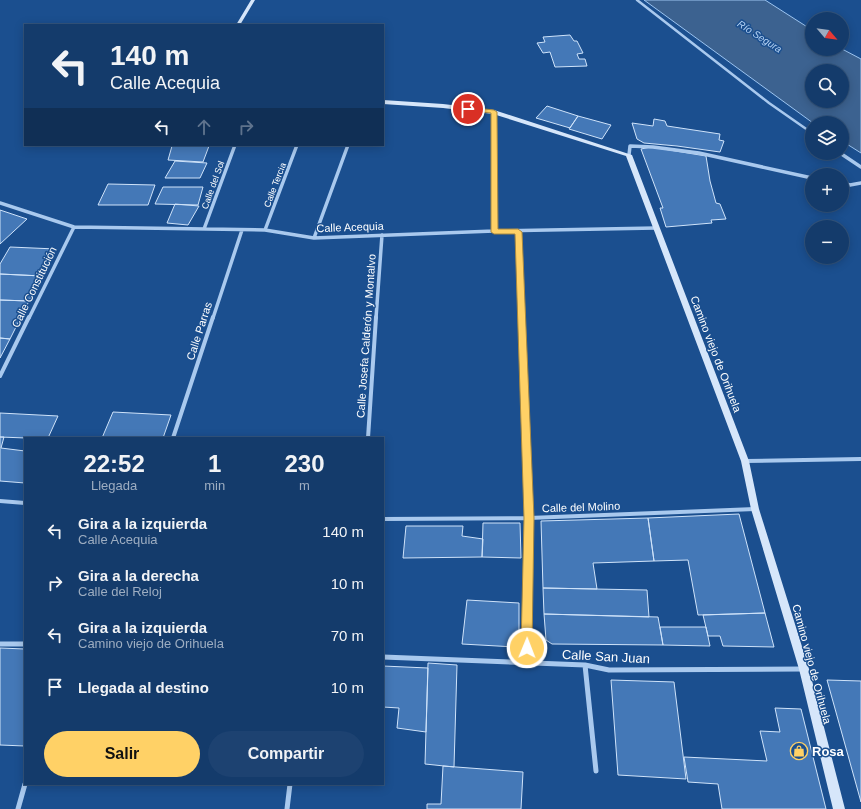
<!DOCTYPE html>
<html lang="es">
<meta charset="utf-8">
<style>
body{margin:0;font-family:Helvetica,sans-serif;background:#1d4271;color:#f1f3f6;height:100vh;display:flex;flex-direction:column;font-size:15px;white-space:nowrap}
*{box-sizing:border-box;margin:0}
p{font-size:13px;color:#9dadc1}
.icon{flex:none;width:22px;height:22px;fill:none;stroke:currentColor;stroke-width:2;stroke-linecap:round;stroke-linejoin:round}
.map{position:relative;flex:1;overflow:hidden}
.panel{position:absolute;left:24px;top:437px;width:360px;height:348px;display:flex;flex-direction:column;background:#143b6b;border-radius:0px;box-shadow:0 2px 10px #0003,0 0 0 1px #33557e}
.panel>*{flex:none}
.hud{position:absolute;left:24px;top:24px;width:360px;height:122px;border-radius:0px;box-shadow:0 2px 10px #0003,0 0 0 1px #33557e;background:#143b6b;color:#f1f3f6;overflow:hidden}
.needle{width:26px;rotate:119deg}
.buttons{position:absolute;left:805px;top:12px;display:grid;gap:8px}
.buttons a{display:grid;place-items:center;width:44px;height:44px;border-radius:50%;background:#143b6b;box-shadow:0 2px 10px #0003,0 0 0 1px #33557e;font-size:20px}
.pin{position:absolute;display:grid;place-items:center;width:34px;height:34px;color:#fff;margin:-17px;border:2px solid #fff;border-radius:50%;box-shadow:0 1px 4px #0007}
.me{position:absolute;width:44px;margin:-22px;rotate:1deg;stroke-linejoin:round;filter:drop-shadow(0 0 3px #0008)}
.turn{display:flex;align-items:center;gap:14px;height:84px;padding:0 20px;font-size:18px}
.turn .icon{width:52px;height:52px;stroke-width:2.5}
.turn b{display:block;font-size:28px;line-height:34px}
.lanes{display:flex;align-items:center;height:38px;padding:0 20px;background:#0003;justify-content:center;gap:20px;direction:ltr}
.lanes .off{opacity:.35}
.eta{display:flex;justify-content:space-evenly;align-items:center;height:68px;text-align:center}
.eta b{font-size:24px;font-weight:700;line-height:28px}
.button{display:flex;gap:8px;margin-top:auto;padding:8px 20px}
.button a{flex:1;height:46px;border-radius:24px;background:#ffd166;color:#111;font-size:16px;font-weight:700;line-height:46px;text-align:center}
.button a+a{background:#1d4271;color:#f1f3f6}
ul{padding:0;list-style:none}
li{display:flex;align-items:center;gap:12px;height:52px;padding:0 20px}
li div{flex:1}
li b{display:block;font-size:15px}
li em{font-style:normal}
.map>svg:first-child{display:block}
.water{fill:#3c6290;stroke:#9cc4f0;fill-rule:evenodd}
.building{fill:#4478b7;stroke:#cfe3fa}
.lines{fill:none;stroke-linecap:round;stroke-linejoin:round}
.street-far3{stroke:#a9c9ee;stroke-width:2.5}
.street-far2{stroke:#a9c9ee;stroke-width:3.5}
.street-far1{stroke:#a9c9ee;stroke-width:4}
.street{stroke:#a9c9ee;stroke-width:5}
.secondary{fill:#d6e6fa;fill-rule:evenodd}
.route{fill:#ffd166;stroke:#a68842}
.labels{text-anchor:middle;stroke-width:3;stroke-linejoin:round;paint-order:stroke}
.far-street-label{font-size:9px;fill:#fff;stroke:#1b4f8f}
.far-water-label{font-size:10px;font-style:italic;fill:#b5d3f5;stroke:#1b4f8f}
.street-label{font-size:11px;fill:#fff;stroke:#1b4f8f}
.near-street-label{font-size:13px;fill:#fff;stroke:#1b4f8f}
.near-poi-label{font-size:13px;font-weight:bold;fill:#fff;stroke:#1b4f8f;text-anchor:start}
</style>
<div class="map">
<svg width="861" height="809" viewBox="0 0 861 809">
<rect width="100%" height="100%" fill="#1b4f8f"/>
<!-- water -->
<path class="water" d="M644,0H765L812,30V49H842L861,59V153L842,141V123H813ZM812,71H842V101H812Z"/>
<!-- building -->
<path class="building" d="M570,35L574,41H577L583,53L577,54L579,59H585L587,66L555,67L550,52L543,53L537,43L545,42L543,37Z
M547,106L578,116L570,128L536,118Z
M578,116L611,125L602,139L569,129Z
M654,119L665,121L667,126L720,134L719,140L724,141L720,152L677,146L644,143L637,139L632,123L653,126Z
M172,146H209L203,162L168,160Z
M651,147L706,156L710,181L716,203L720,204L726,219L711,220L712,223L666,227L660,208H663L641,149Z
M175,161L207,163L200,178H165Z
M108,184L155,185L148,205H98Z
M163,187H203L198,205L155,204Z
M175,204L199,206L188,225L167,223Z
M0,210L27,219L0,244Z
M10,247L56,249L42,276L0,274V264Z
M0,274L42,276L29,301L0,300Z
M0,300L29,301L10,339L0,338Z
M0,338L10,339L0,358Z
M113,412L171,415L163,438H102Z
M0,413L58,416L48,438H26L0,437Z
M0,437H4L1,448L25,451V483L0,481Z
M739,514L765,613L698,615L688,560L654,561L648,518Z
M648,518L654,561L593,563L597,589L543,588L541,521Z
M483,523H520L521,558L482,557Z
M406,526H463L462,536L483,539L482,557L403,558Z
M543,588L647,590L649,617L544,614Z
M467,600L519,603V638L515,647L462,644Z
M765,613L774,647L723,646L720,636H708L703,615Z
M544,614L658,617L663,645L552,644L546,640Z
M660,627H706L710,646L663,645Z
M0,648L25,649V746L0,745Z
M428,663L457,665L454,767L425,764Z
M383,666L428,668L426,732L397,728L399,708L383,707Z
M611,680L674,682L686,779L618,775Z
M827,680L861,681V802Z
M775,708L801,709L826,809H722L718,784L688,782L684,757L767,761L760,731L780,732Z
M443,766L523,772L521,809H427V804H441Z"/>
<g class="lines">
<!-- street-far3 -->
<path class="street-far3" d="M637,0L769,103L812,133
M494,112V142"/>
<!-- street-far2 -->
<path class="street-far2" d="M494,141V231
M840,153L861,167
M629,155L630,146L653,147L699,153L812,178
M842,183L850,185L861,183
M0,203L74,227L265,230L314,238L494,231L656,228
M204,229L235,145
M265,230L297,145
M518,232L521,318
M314,238L348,145
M29,318L74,227
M213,318L242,230
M376,318L382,235"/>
<!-- street-far1 -->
<path class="street-far1" d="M521,317L529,537
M0,376L29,317
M173,438L213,317
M368,438L376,317
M745,461L861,459
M0,501L25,503
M383,519L529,518L755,509"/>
<!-- street -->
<path class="street" d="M0,644H25
M383,657L585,665L609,670L803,669
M526,663L529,536
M585,665L596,771
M18,809L25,784
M287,809L290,784"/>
<!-- secondary -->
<path class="secondary" d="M251,0H255L240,25H236Z
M383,100L443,104L494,110L632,155L749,461L759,509L809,669L845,809H833L799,669L751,509L741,461L626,156L493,114L443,108L383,104Z"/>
</g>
<!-- route -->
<path class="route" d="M466,107L494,110L497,112L498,229H518L522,232L534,518L532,648L531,652L527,654L523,652L521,648L524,518L515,234H494L491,232V113L468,111L466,110Z"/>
<!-- icons -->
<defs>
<symbol id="shop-ring" viewBox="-11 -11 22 22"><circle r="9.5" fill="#1b4f8f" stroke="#ffd166" stroke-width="1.5"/><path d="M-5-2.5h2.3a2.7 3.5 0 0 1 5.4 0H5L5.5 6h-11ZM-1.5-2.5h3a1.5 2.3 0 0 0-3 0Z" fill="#ffd166"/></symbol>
</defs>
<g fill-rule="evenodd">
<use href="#shop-ring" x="789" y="741" width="20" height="20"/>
</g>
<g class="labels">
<!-- far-street labels -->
<g class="far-street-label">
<text transform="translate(213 185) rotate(-70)" y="3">Calle del Sol</text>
<text transform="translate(275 185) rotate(-69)" y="3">Calle Tercia</text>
</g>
<!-- far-water labels -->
<g class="far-water-label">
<text transform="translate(760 36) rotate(33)" y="4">Río Segura</text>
</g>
<!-- street labels -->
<g class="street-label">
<text transform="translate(350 227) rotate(-2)" y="4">Calle Acequia</text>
<text transform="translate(34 287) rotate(-64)" y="4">Calle Constitución</text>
<text transform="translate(199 331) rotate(-72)" y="4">Calle Parras</text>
<text transform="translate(366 336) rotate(-86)" y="4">Calle Josefa Calderón y Montalvo</text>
<text transform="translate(716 354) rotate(69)" y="4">Camino viejo de Orihuela</text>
<text transform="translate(581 507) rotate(-2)" y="4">Calle del Molino</text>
<text transform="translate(812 664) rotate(75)" y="4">Camino viejo de Orihuela</text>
</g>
<!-- near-street labels -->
<g class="near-street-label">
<text transform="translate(606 656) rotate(3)" y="5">Calle San Juan</text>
</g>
<!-- near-poi labels -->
<g class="near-poi-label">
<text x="812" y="756">Rosa</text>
</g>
</g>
</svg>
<div class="buttons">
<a><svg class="needle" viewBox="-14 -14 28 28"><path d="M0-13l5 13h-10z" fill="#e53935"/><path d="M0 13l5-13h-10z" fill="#9dadc1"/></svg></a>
<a><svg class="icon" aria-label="search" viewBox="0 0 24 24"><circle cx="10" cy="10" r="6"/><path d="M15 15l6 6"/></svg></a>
<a><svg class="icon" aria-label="layers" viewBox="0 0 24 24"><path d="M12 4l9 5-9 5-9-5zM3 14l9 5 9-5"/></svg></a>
<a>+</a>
<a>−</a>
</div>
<div class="pin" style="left:468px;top:109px;background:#d93025"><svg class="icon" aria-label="arrive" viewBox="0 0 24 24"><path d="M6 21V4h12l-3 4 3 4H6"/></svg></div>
<svg class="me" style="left:527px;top:648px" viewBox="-20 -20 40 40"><circle r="17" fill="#ffd166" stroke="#fff" stroke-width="3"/><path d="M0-11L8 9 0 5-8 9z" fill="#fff"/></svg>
<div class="hud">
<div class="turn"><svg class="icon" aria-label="left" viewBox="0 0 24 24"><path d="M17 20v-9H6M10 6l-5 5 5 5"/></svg><div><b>140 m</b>Calle Acequia</div></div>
<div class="lanes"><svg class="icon" aria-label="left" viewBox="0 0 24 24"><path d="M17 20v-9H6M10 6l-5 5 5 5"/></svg><svg class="icon off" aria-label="ahead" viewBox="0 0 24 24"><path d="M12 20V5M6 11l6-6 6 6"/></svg><svg class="icon off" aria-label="right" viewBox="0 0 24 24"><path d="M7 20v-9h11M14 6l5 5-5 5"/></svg></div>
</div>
<section class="panel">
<div class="eta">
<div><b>22:52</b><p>Llegada</p></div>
<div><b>1</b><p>min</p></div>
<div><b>230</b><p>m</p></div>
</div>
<ul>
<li><svg class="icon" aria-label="left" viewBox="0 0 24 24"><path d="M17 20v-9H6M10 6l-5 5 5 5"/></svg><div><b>Gira a la izquierda</b><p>Calle Acequia</p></div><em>140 m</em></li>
<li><svg class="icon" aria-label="right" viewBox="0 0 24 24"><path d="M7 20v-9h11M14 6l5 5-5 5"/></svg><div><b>Gira a la derecha</b><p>Calle del Reloj</p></div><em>10 m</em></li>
<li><svg class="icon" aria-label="left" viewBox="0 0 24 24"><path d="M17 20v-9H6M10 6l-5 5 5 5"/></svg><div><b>Gira a la izquierda</b><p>Camino viejo de Orihuela</p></div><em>70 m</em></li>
<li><svg class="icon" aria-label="arrive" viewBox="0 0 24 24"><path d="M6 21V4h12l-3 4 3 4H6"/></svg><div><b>Llegada al destino</b></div><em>10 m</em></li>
</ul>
<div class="button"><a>Salir</a><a>Compartir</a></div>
</section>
</div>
